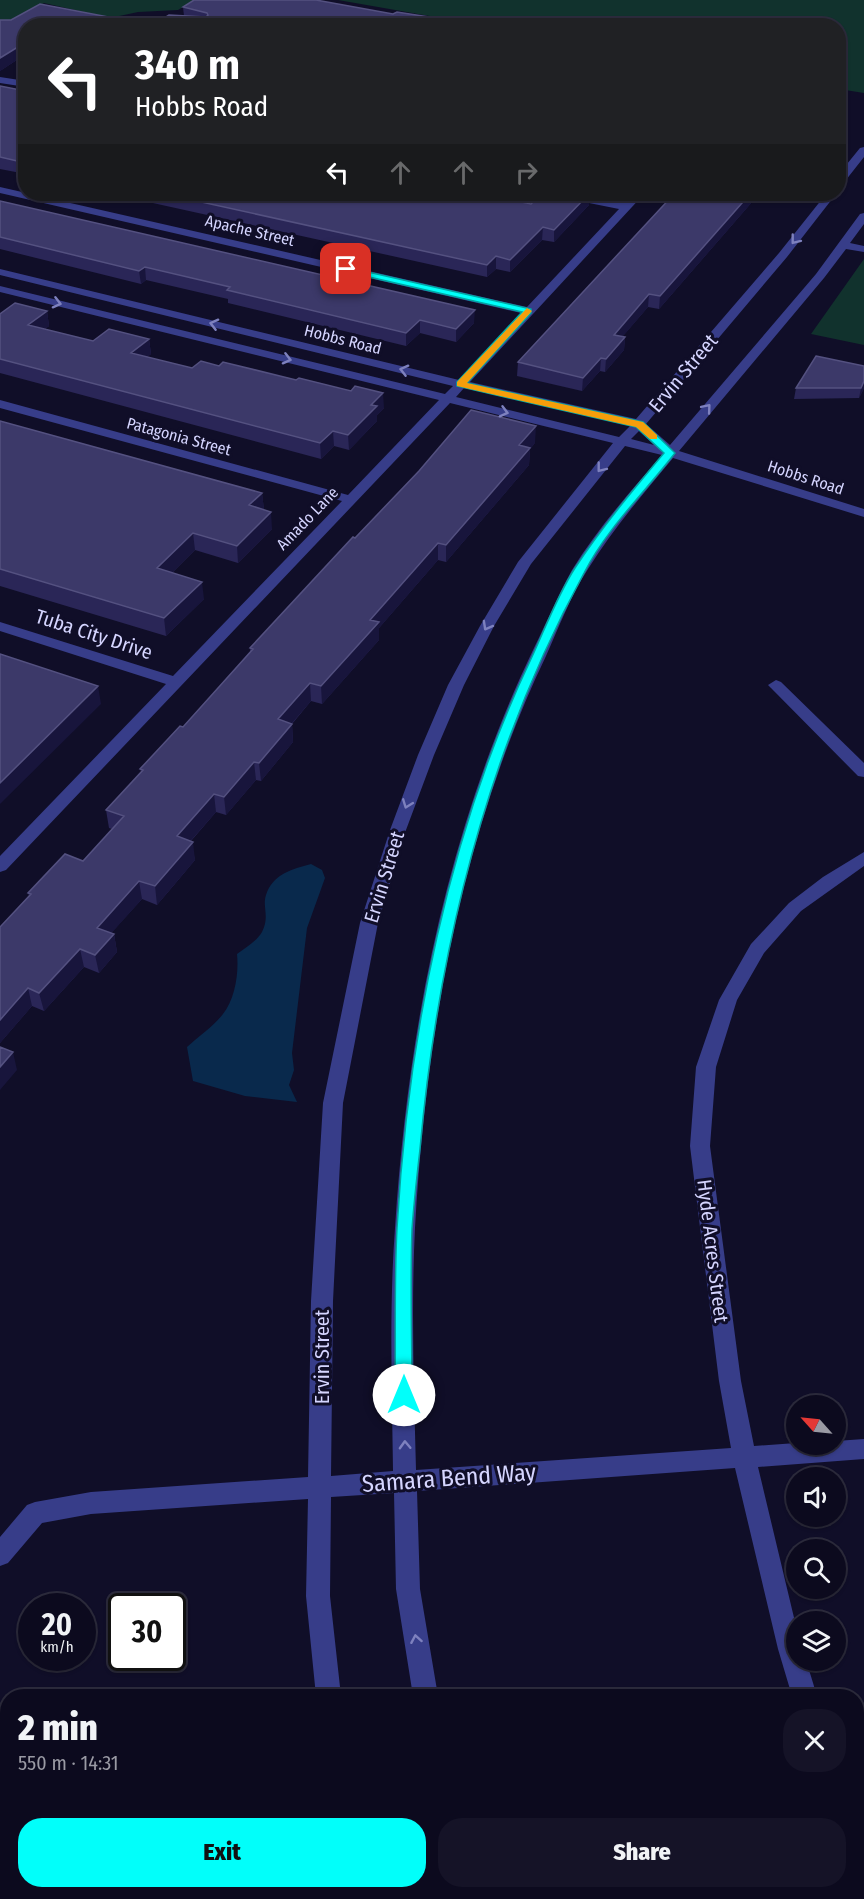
<!DOCTYPE html>
<meta charset="utf-8">
<style>
body{margin:0;font-family:"Fira Sans Condensed",sans-serif;background:#151327;color:#f1f3f6;height:100vh;display:flex;flex-direction:column;font-size:22px;white-space:nowrap}
*{box-sizing:border-box;margin:0}
p{font-size:20px;color:#9a9aa4}
.icon{flex:none;width:33px;height:33px;fill:none;stroke:currentColor;stroke-width:2;stroke-linecap:round;stroke-linejoin:round}
.map{position:relative;flex:1;overflow:hidden}
.drawer{position:absolute;left:0px;top:1689px;width:864px;height:210px;display:flex;flex-direction:column;background:#0c0a1e;border-radius:24px 24px 0 0;box-shadow:0 2px 4px #0004,0 0 0 2px #2c2b3c}
.drawer>*{flex:none}
.top-card{position:absolute;left:18px;top:18px;width:828px;height:183px;border-radius:24px;box-shadow:0 2px 4px #0004,0 0 0 2px #2c2b3c;background:#202124;color:#fff;overflow:hidden}
.needle{width:39px;rotate:297deg}
.tools{position:absolute;left:786px;top:1395px;display:grid;gap:12px}
.tools a{display:grid;place-items:center;width:60px;height:60px;border-radius:50%;background:#0c0a1e;box-shadow:0 2px 4px #0004,0 0 0 2px #2c2b3c;font-size:30px}
.speed{position:absolute;left:18px;top:1593px;display:flex;gap:12px;font-size:30px;font-weight:700;text-align:center}
.speed>*{display:grid;place-content:center;width:78px;height:78px;border-radius:50%;background:#0c0a1e;box-shadow:0 2px 4px #0004,0 0 0 2px #2c2b3c;line-height:1}
.speed small{font-size:15px;font-weight:400}
.speed .limit{border:3px solid #111;border-radius:9px;background:#fff;color:#111}
.pin{position:absolute;display:grid;place-items:center;width:51px;height:51px;color:#fff;margin:-26px;border-radius:12px;box-shadow:0 3px 9px #0006}
.me{position:absolute;width:66px;margin:-33px;rotate:0deg;stroke-linejoin:round;filter:drop-shadow(0 0 4px #0008)}
.turn{display:flex;align-items:center;gap:21px;height:126px;padding:0 18px;font-size:27px}
.turn .icon{width:78px;height:78px;stroke-width:2.5}
.turn b{display:block;font-size:42px;line-height:51px}
.lanes{display:flex;align-items:center;height:57px;padding:0 18px;background:#0003;justify-content:center;gap:30px;direction:ltr}
.lanes .off{opacity:.35}
.round{display:grid;place-items:center;flex:none;width:63px;height:63px;border-radius:24px;background:#151327}
.overview{display:flex;align-items:center;justify-content:space-between;height:102px;padding:0 18px}
h1{font-size:36px;font-weight:800;line-height:45px}
.cta{display:flex;gap:12px;margin-top:auto;padding:12px 18px}
.cta a{flex:1;height:69px;border-radius:24px;background:#01fffa;color:#111;font-size:24px;font-weight:800;line-height:69px;text-align:center}
.cta a+a{background:#151327;color:#f1f3f6}
.map>svg:first-child{display:block}
.green{fill:#11322d}
.water{fill:#09294c}
.lines{fill:none;stroke-linecap:round;stroke-linejoin:round}
.minor{fill:#373d89;fill-rule:evenodd}
.wall{fill:#2a2657}
.shaded-wall{fill:#18153c}
.building{fill:#3c3969;stroke:#545180;stroke-width:1.5}
.oneway{stroke:#7e81be}
.route{fill:#01fffa;stroke:#01a6a2;stroke-width:1.5}
.slow{fill:#f59e0b}
.labels{text-anchor:middle;stroke-width:6;stroke-linejoin:round;paint-order:stroke}
.far-street-label{font-size:16px;fill:#d5d5ff;stroke:#100e28}
.street-label{font-size:20px;fill:#d5d5ff;stroke:#100e28}
.near-street-label{font-size:24px;fill:#d5d5ff;stroke:#100e28}
</style>
<div class="map">
<svg width="864" height="1899" viewBox="0 0 864 1899">
<rect width="100%" height="100%" fill="#100e28"/>
<!-- green -->
<path class="green" d="M0,0H195L178,10L138,12L110,18L44,3L6,26H0Z
M338,0H864V93L839,89L838,26L481,25Z
M864,259V345L811,334Z"/>
<!-- water -->
<path class="water" d="M311,864L322,870L325,878L307,928L292,1053L294,1070L289,1085L297,1102L245,1096L193,1081L187,1047C199,1036 214,1026 223,1014C235,999 239,973 237,954C245,948 257,941 262,932C270,916 262,907 266,895C273,874 292,869 311,864Z"/>
<g class="lines">
<!-- minor -->
<path class="minor" d="M157,17L185,20L207,26L157,23L125,26L135,21Z
M0,77L26,81V87L0,83Z
M864,147V157L842,185L838,186V175L860,148Z
M0,187L527,307L619,209L559,197L554,194H573L624,203L634,194H644L470,382L636,419L779,253L826,194H836L787,257L646,424L670,445L816,274L860,214L864,213V224L850,243L864,246V252L846,249L824,278L679,451L864,509V517L673,458C643,494 613,529 588,569C571,595 559,627 546,656C461,834 426,1032 415,1228C411,1308 414,1390 416,1470L731,1448L719,1381L690,1146L696,1067L719,1000L751,944L789,903L823,877L864,852V866L801,911L764,953L737,1000L716,1067L710,1146L741,1381L754,1446L796,1443L836,1444V1441L864,1439V1459L758,1467L796,1626V1660H806L817,1696H792L778,1649L735,1468L417,1491L420,1589L438,1696H413L396,1589L394,1493L331,1497L330,1596L341,1696H316L306,1596L308,1499L91,1514L42,1523L8,1563L0,1566V1537L27,1505L35,1502L91,1492L308,1477L311,1301L323,1103L360,923L390,830L418,755L448,685L480,626L518,562L613,443L450,403L6,870L0,872V856L166,684L0,631V622L173,676L342,501L0,408V400L348,495L439,400L0,292V286L445,394L453,386L0,275V269L459,380L521,313L0,193ZM464,388L630,426L619,437L456,397ZM639,431L654,445L631,439ZM625,446L662,455C630,492 597,529 572,570C558,595 547,622 534,648C447,829 408,1028 395,1228C389,1308 392,1391 393,1471L331,1476L333,1301L343,1103L378,923L406,830L434,755L464,685L494,626L531,564Z
M776,680L781,682L864,763V777L858,776L771,688L768,685Z
M856,1847L864,1850V1894L856,1891Z
M335,1892H362L364,1899H336Z
M446,1892H473L475,1899H447Z"/>
</g>
<!-- wall -->
<path class="wall" d="M328,3L429,21L26,26V54L0,71V20L140,23L158,22L184,16L183,7Z
M0,86L26,91V174L0,169Z
M112,194H483L531,204L542,194H601L598,196L589,195V205L554,242L542,240L510,272L496,269L487,277Z
M674,194H759L659,309L648,307L622,337H625L624,350L605,372L600,371L582,391L517,376L518,362Z
M0,201L474,323L456,342L420,333L406,346L228,303V299L146,280L141,284L0,249Z
M47,311L49,326L45,329L93,341L149,339L151,354L147,357L192,368L384,408L377,415V421L349,450L334,446L321,459L0,373V314Z
M796,388H864L859,398L794,399Z
M0,421L262,493L264,510L272,529L238,563L195,550L172,573L204,599L166,636L0,586Z
M535,443L530,449L529,465L446,562L438,560L379,628V640L322,704L311,701L292,724L293,742L261,781L256,780L226,815L216,812L191,841L195,860L174,885L157,905L142,899L111,933L114,934L117,952L99,973L84,967L44,1011L32,1006L0,1043V927L29,896L28,893L83,861L112,829L109,828L106,810L141,772L140,769L183,727L250,652V648L355,538Z"/>
<!-- shaded-wall -->
<path class="shaded-wall" d="M25,42L26,54L0,71V58Z
M589,194V205L554,242V230Z
M750,194H759L659,309L660,296Z
M543,227L542,240L510,272V260Z
M496,256V269L487,277V265Z
M145,267L146,280L141,284L139,271Z
M649,294L648,307L613,348L614,335Z
M475,310L474,323L456,342V329Z
M47,311L49,326L30,340L28,325Z
M420,320V333L406,346V333Z
M625,337L624,350L605,372L606,359Z
M149,339L151,354L133,368L131,353Z
M601,358L600,371L582,391L583,378Z
M864,381V388L859,398L861,388Z
M383,393L384,408L377,415V421L349,450L348,435L371,405Z
M536,426L535,443L530,449L529,465L446,562V545L519,445Z
M333,431L334,446L321,459L320,443Z
M262,493L264,510L249,505Z
M271,512L272,529L238,563L237,546Z
M193,533L195,550L159,586L157,568Z
M438,543V560L379,628V640L322,704L321,686L370,620Z
M202,582L204,599L166,636L164,618Z
M310,683L311,701L280,737L278,719Z
M98,686L101,704L0,804V783Z
M292,724L293,742L261,781L259,763Z
M254,762L256,780L226,815L224,797Z
M214,794L216,812L179,854L177,836Z
M193,842L195,860L157,905L155,886Z
M139,881L142,899L100,946L97,928Z
M114,934L117,952L99,973L95,955Z
M80,949L84,967L44,1011L39,993Z
M28,988L32,1006L0,1043V1020Z
M13,1052L17,1070L0,1090V1067Z"/>
<!-- building -->
<path class="building" d="M194,0H316L393,14L397,12L429,17L425,20L455,26H26V42L0,58V20H11L40,4L140,23L145,20L158,22L169,15L206,17L208,15L207,13L183,7Z
M0,86L26,91V163L0,157Z
M165,194H483L531,204L542,194H589L554,230L543,227L510,260L496,256L487,265Z
M674,194H750L660,296L649,294L614,335L625,337L606,359L601,358L583,378L518,362Z
M0,201L475,310L456,329L420,320L406,333L227,290L230,287L145,267L139,271L0,237Z
M15,303L47,311L28,325L93,341L109,329L149,339L131,353L192,368L201,361L219,366L223,362L296,380L299,378L351,391L355,386L383,393L371,405L377,406L348,435L333,431L320,443L0,359V314Z
M816,356L864,366V381L861,388H796Z
M471,410L536,426L519,445L530,448L446,545L438,543L370,620L379,622L321,686L310,683L278,719L292,724L259,763L254,762L224,797L214,794L177,836L193,842L155,886L139,881L97,928L114,934L95,955L80,949L39,993L28,988L0,1020V927L31,894L28,893L65,854L83,861L124,816L106,810L143,770L140,769L180,726L183,727L253,649L250,648L353,537L355,538L419,471Z
M0,421L262,493L249,505L271,512L237,546L193,533L157,568L202,582L164,618L0,569Z
M0,654L98,686L0,783Z
M0,1047L13,1052L0,1067Z"/>
<!-- one-way arrows -->
<defs><path id="oneway-chevron" d="M-2-3.5L2.5 0L-2 3.5" fill="none" stroke-width="1.6" stroke-linecap="round" stroke-linejoin="round" transform="scale(1.5)"/></defs>
<g class="oneway">
<use href="#oneway-chevron" transform="translate(795 240) rotate(128)"/>
<use href="#oneway-chevron" transform="translate(57 303) rotate(14)"/>
<use href="#oneway-chevron" transform="translate(214 324) rotate(-166)"/>
<use href="#oneway-chevron" transform="translate(287 359) rotate(14)"/>
<use href="#oneway-chevron" transform="translate(404 370) rotate(-166)"/>
<use href="#oneway-chevron" transform="translate(707 408) rotate(-50)"/>
<use href="#oneway-chevron" transform="translate(504 412) rotate(15)"/>
<use href="#oneway-chevron" transform="translate(601 468) rotate(128)"/>
<use href="#oneway-chevron" transform="translate(487 626) rotate(119)"/>
<use href="#oneway-chevron" transform="translate(407 804) rotate(111)"/>
<use href="#oneway-chevron" transform="translate(405 1445) rotate(-92)"/>
<use href="#oneway-chevron" transform="translate(416 1639) rotate(-100)"/>
</g>
<!-- route -->
<path class="route" d="M346,267L531,309V313L467,383L643,422L675,453C645,492 607,528 584,573C487,751 438,948 420,1149C417,1175 414,1202 412,1229C410,1284 412,1339 412,1395L409,1400L404,1402L398,1400L395,1395C396,1339 394,1284 397,1228C408,1036 448,833 531,659C545,629 557,596 575,568C602,527 633,490 664,453L636,427L457,386V382L522,312L343,271L342,269Z"/>
<!-- slow -->
<path class="slow" d="M527,308L532,311L531,312L467,383L643,422L657,435V439H650L636,427L457,386V382Z"/>
<g class="labels">
<!-- far-street labels -->
<g class="far-street-label">
<text transform="translate(250 230) rotate(13)" y="6">Apache Street</text>
<text transform="translate(343 339) rotate(14)" y="6">Hobbs Road</text>
<text transform="translate(179 436) rotate(15)" y="6">Patagonia Street</text>
<text transform="translate(806 477) rotate(18)" y="6">Hobbs Road</text>
<text transform="translate(307 518) rotate(-46)" y="6">Amado Lane</text>
</g>
<!-- street labels -->
<g class="street-label">
<text transform="translate(683 373) rotate(-50)" y="7">Ervin Street</text>
<text transform="translate(94 634) rotate(18)" y="7">Tuba City Drive</text>
<text transform="translate(384 877) rotate(-73)" y="7">Ervin Street</text>
<text transform="translate(713 1251) rotate(83)" y="7">Hyde Acres Street</text>
<text transform="translate(322 1357) rotate(-90)" y="7">Ervin Street</text>
</g>
<!-- near-street labels -->
<g class="near-street-label">
<text transform="translate(449 1478) rotate(-4)" y="8">Samara Bend Way</text>
</g>
</g>
</svg>
<div class="tools">
<a><svg class="needle" viewBox="-14 -14 28 28"><path d="M0-13l5 13h-10z" fill="#e53935"/><path d="M0 13l5-13h-10z" fill="#9a9aa4"/></svg></a>
<a><svg class="icon" aria-label="sound" viewBox="0 0 24 24"><path d="M4 9h4l5-4v14l-5-4H4zM17 9q2 3 0 6"/></svg></a>
<a><svg class="icon" aria-label="search" viewBox="0 0 24 24"><circle cx="10" cy="10" r="6"/><path d="M15 15l6 6"/></svg></a>
<a><svg class="icon" aria-label="layers" viewBox="0 0 24 24"><path d="M12 4l9 5-9 5-9-5zM3 14l9 5 9-5"/></svg></a>
</div>
<div class="speed"><div>20<small>km/h</small></div><div class="limit">30</div></div>
<div class="pin" style="left:346px;top:269px;background:#d93025"><svg class="icon" aria-label="arrive" viewBox="0 0 24 24"><path d="M6 21V4h12l-3 4 3 4H6"/></svg></div>
<svg class="me" style="left:404px;top:1395px" viewBox="-20 -20 40 40"><circle r="19" fill="#fff"/><path d="M0-13L10 11 0 6-10 11z" fill="#01fffa"/></svg>
<div class="top-card">
<div class="turn"><svg class="icon" aria-label="left" viewBox="0 0 24 24"><path d="M17 20v-9H6M10 6l-5 5 5 5"/></svg><div><b>340 m</b>Hobbs Road</div></div>
<div class="lanes"><svg class="icon" aria-label="left" viewBox="0 0 24 24"><path d="M17 20v-9H6M10 6l-5 5 5 5"/></svg><svg class="icon off" aria-label="ahead" viewBox="0 0 24 24"><path d="M12 20V5M6 11l6-6 6 6"/></svg><svg class="icon off" aria-label="ahead" viewBox="0 0 24 24"><path d="M12 20V5M6 11l6-6 6 6"/></svg><svg class="icon off" aria-label="right" viewBox="0 0 24 24"><path d="M7 20v-9h11M14 6l5 5-5 5"/></svg></div>
</div>
<section class="drawer">
<div class="overview"><div><h1>2 min</h1><p>550 m · 14:31</p></div><a class="round"><svg class="icon" aria-label="close" viewBox="0 0 24 24"><path d="M6 6l12 12M18 6L6 18"/></svg></a></div>
<div class="cta"><a>Exit</a><a>Share</a></div>
</section>
</div>
